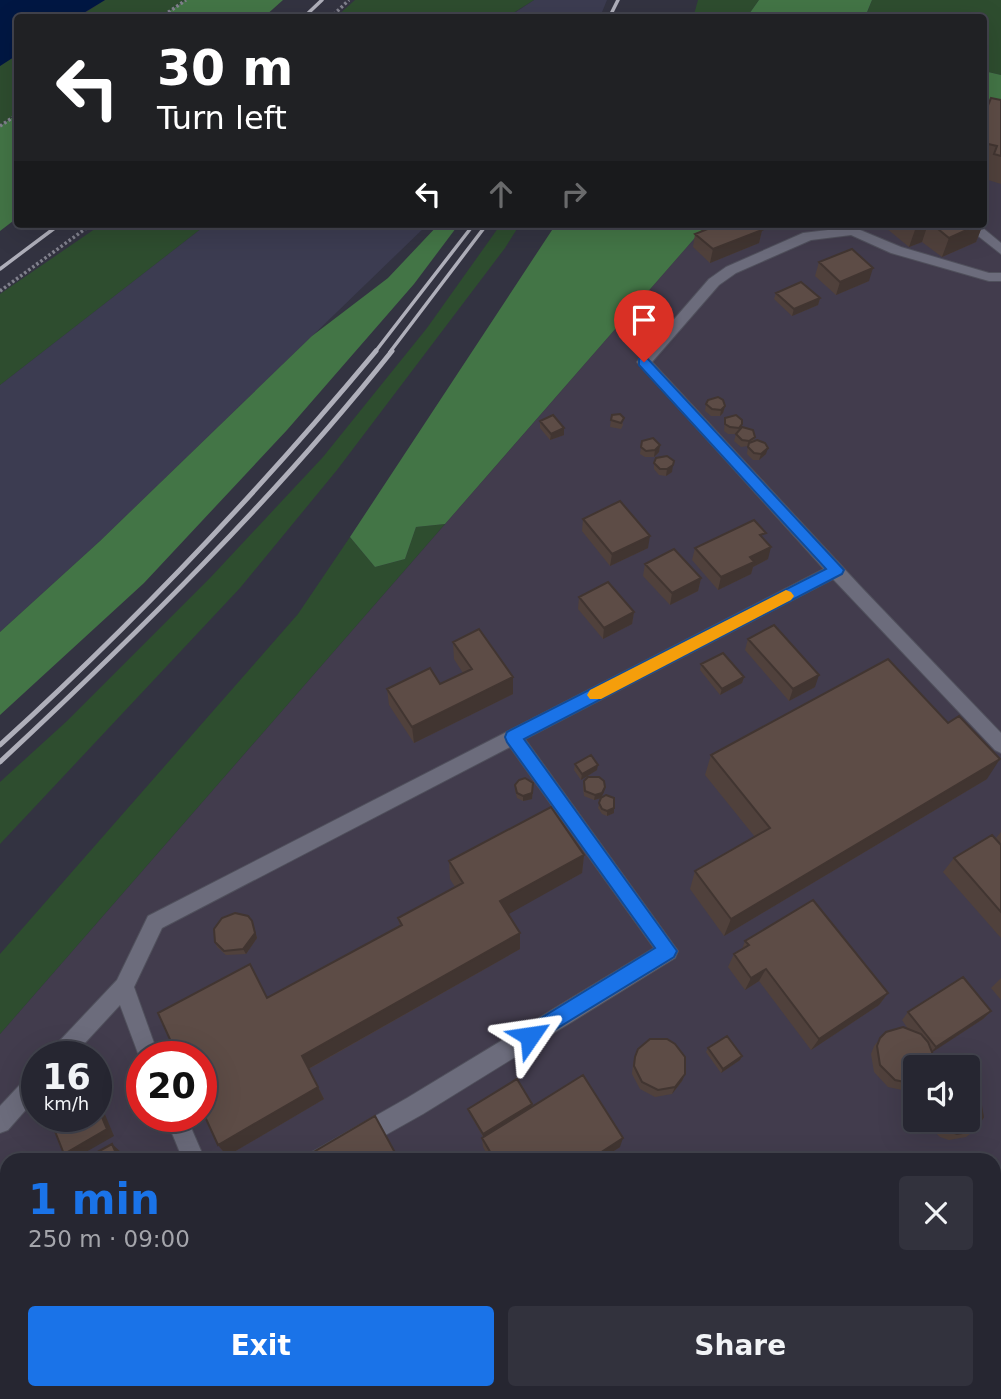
<!DOCTYPE html>
<meta charset="utf-8">
<style>
body{margin:0;font-family:"DejaVu Sans",sans-serif;background:#32323d;color:#f1f3f6;height:100vh;display:flex;flex-direction:column;font-size:26px;white-space:nowrap}
*{box-sizing:border-box;margin:0}
p{font-size:23px;color:#a4a5ab}
.icon{flex:none;width:38px;height:38px;fill:none;stroke:currentColor;stroke-width:2;stroke-linecap:round;stroke-linejoin:round}
.map{position:relative;flex:1;overflow:hidden}
.drawer{position:absolute;left:0px;top:1153px;width:1001px;height:247px;display:flex;flex-direction:column;background:#262631;border-radius:21px 21px 0 0;box-shadow:0 7px 28px #0002,0 0 0 2px #42434d}
.drawer>*{flex:none}
.guide{position:absolute;left:14px;top:14px;width:973px;height:214px;border-radius:7px;box-shadow:0 7px 28px #0002,0 0 0 2px #42434d;background:#202124;color:#fff;overflow:hidden}
.fabs{position:absolute;left:903px;top:1055px;display:grid;gap:14px}
.fabs a{display:grid;place-items:center;width:77px;height:77px;border-radius:7px;background:#262631;box-shadow:0 7px 28px #0002,0 0 0 2px #42434d;font-size:35px}
.speed{position:absolute;left:21px;top:1041px;display:flex;gap:14px;font-size:35px;font-weight:700;text-align:center}
.speed>*{display:grid;place-content:center;width:91px;height:91px;border-radius:50%;background:#262631;box-shadow:0 7px 28px #0002,0 0 0 2px #42434d;line-height:1}
.speed small{font-size:18px;font-weight:400}
.speed .limit{border:10px solid #d22;background:#fff;color:#111}
.pin{position:absolute;display:grid;place-items:center;width:60px;height:60px;color:#fff;margin:-72px -30px;border-radius:50% 50% 50% 0;rotate:-45deg;box-shadow:0 0 7px #0007}
.pin .icon{rotate:45deg}
.me{position:absolute;width:77px;margin:-38px;rotate:58deg;stroke-linejoin:round;filter:drop-shadow(0 0 5px #0008)}
.turn{display:flex;align-items:center;gap:24px;height:147px;padding:0 28px;font-size:32px}
.turn .icon{width:91px;height:91px;stroke-width:2.5}
.turn b{display:block;font-size:49px;line-height:60px}
.lanes{display:flex;align-items:center;height:66px;padding:0 28px;background:#0003;justify-content:center;gap:35px;direction:ltr}
.lanes .off{opacity:.35}
.round{display:grid;place-items:center;flex:none;width:74px;height:74px;border-radius:7px;background:#32323d}
.headline{display:flex;align-items:center;justify-content:space-between;height:119px;padding:0 28px}
h1{font-size:42px;font-weight:700;line-height:52px;color:#1a73e8}
.action{display:flex;gap:14px;margin-top:auto;padding:14px 28px}
.action a{flex:1;height:80px;border-radius:7px;background:#1a73e8;color:#fff;font-size:28px;font-weight:700;line-height:80px;text-align:center}
.action a+a{background:#32323d;color:#f1f3f6}
.map>svg:first-child{display:block}
.built{fill:#3c3c51}
.industrial{fill:#423c4d;fill-rule:evenodd}
.green{fill:#2e4d2f}
.forest{fill:#437546}
.water{fill:#001743}
.lines{fill:none;stroke-linecap:round;stroke-linejoin:round}
.minor-casing{stroke:#50505c;stroke-width:2}
.path{stroke:#81818d;stroke-width:3.5;stroke-dasharray:2.5 2.5;stroke-linecap:butt}
.minor{fill:#6c6c7c;fill-rule:evenodd}
.rail-far1{stroke:#afafba;stroke-width:3.5}
.rail{stroke:#afafba;stroke-width:5}
.wall{fill:#50413c}
.shaded-wall{fill:#413531}
.building{fill:#5d4c46;stroke:#413531;stroke-width:2}
.route{fill:#1a73e8;stroke:#114b97;stroke-width:2}
.slow{fill:#f59e0b}
</style>
<div class="map">
<svg width="1001" height="1399" viewBox="0 0 1001 1399">
<rect width="100%" height="100%" fill="#333341"/>
<!-- built -->
<path class="built" d="M534,0H607L600,17L507,18Z
M207,224H428L100,541L0,632V385Z"/>
<!-- industrial -->
<path class="industrial" d="M984,114L1001,118V1292L994,1298V1160H7V1393H870L863,1399H0V1034L707,224H984ZM37,1057H96V1116H37ZM142,1057H201V1116H142ZM915,1068H968V1120H915Z"/>
<!-- green -->
<path class="green" d="M105,0H185L159,17L77,18Z
M355,0H534L507,17H336Z
M698,0H759L747,17L693,18Z
M872,0H1001V75L984,71V18H865Z
M17,55V113L0,125V66Z
M102,224H207L0,385V294Z
M501,224H520L505,248L337,470L240,588L0,844V782L67,721L210,578L323,457L427,328Z
M445,524L0,1034V954L298,614L350,537L375,567L405,559L416,527Z"/>
<!-- forest -->
<path class="forest" d="M186,0H283L264,17H160Z
M759,0H872L865,17H747Z
M984,71L1001,75V118L984,114Z
M17,114V218L0,231V126Z
M439,224H459L414,284L287,430L144,583L0,715V632L100,541L312,336L388,278Z
M556,224H707L445,524L416,527L405,559L375,567L350,537Z"/>
<!-- water -->
<path class="water" d="M0,0H105L77,17L18,18L17,55L0,66Z"/>
<g class="lines">
<defs>
<path id="minor" d="M963,224H978L1001,243V254Z
M853,227L901,247L989,273H1001V281H989L891,253L851,235L811,240L736,273L719,285L652,362L863,589L1001,733V753L995,750L833,579L525,739L678,951L675,958L423,1114L341,1160H309L312,1152L407,1098L654,948L510,747L162,928L134,987L159,1057H142V1064L120,1005L72,1057H48L51,1050L117,980L148,916L824,569L637,362L709,279L726,267L803,233Z
M37,1071V1097L8,1130L0,1133V1106L30,1074Z
M165,1116H186L205,1160H183Z
M1001,1203V1227L994,1230V1206Z
M287,1393H312L314,1399H290Z
M740,1393H771L768,1399H738Z"/>
</defs>
<!-- minor casing -->
<use href="#minor" class="minor-casing"/>
<!-- path -->
<path class="path" d="M160,18L186,0
M330,18L349,0
M0,126L18,114
M0,291L92,224"/>
<!-- minor -->
<use href="#minor" class="minor"/>
<!-- rail-far1 -->
<path class="rail-far1" d="M303,18L322,0
M609,18L618,0
M0,269L60,224
M375,352L474,224
M390,352L487,224"/>
<!-- rail -->
<path class="rail" d="M0,745C134,623 260,490 376,351
M0,762C138,633 274,499 392,351"/>
</g>
<!-- wall -->
<path class="wall" d="M1001,100V184L985,179L988,171L984,170V115Z
M887,224H983L976,242L942,257L922,242L909,247L886,228Z
M762,230L759,243L710,263L693,247L695,234Z
M819,262L869,281L836,295L815,276Z
M776,293L820,298L818,305L792,316L774,299Z
M706,404L725,406L723,413L720,416H711L705,411Z
M620,414L623,425L621,429L610,427L611,420Z
M725,418L755,437L754,441L766,454L759,460H753L747,454L748,446L741,447L734,441L736,434H728L724,431Z
M540,421L564,435L550,440L540,428Z
M642,441L660,445L659,452L654,457H645L640,454Z
M654,463L672,472L666,476L659,475L654,469Z
M583,519L648,548L610,566L582,531Z
M764,539L768,559L753,567L751,574L718,590L692,560L695,548Z
M645,564L701,578L698,591L670,605L643,576Z
M579,597L634,612L632,624L603,639L578,609Z
M748,639L815,687L789,701L745,650Z
M453,642L513,694L414,743L389,705L387,689L440,684L463,673L454,659Z
M701,664L744,677L742,683L720,695L700,670Z
M711,755L987,779L724,936L690,889L695,871L755,837L705,775Z
M575,764L597,770L581,780L574,770Z
M584,781L605,787L604,792L601,798L614,813L607,816L602,814L598,808L601,798L594,800L584,796L583,787Z
M515,785L533,788L532,799L523,801L517,798L515,790Z
M1001,832V844L996,838Z
M1001,845V938L943,872L954,858Z
M584,855L582,873L508,914L520,949L309,1069L324,1099L227,1156L218,1145L267,998L400,926L398,918L455,887L450,879L449,861Z
M252,921L257,938L246,954L226,955L217,947L215,942Z
M745,941L888,993L879,1005L811,1050L759,981L745,990L728,967L734,954L742,949Z
M1001,978V1000L991,988Z
M991,1011L983,1019L932,1052L915,1087L907,1091L888,1087L874,1072L871,1054L874,1046L886,1032L908,1029L902,1020L908,1012Z
M708,1048L742,1056L740,1060L721,1073L706,1052Z
M635,1057L685,1074L682,1081L672,1094L655,1097L640,1089L632,1074L633,1064Z
M532,1104L531,1107L620,1147L600,1160H490L483,1147L482,1138L483,1137L469,1112L468,1109Z
M925,1120H968L974,1131L966,1137L949,1140L940,1137L926,1124Z"/>
<!-- shaded-wall -->
<path class="shaded-wall" d="M924,224H928L922,242L909,247L916,227Z
M980,224H983L976,242L942,257L949,238Z
M762,230L759,243L710,263L713,249Z
M873,268L869,281L836,295L840,282Z
M820,298L818,305L792,316L794,309Z
M725,406L723,413L720,416L721,410Z
M564,428V435L550,440L551,434Z
M660,445L659,452L654,457L655,450Z
M768,448L766,454L759,460L761,454Z
M673,465L672,472L666,476L667,469Z
M650,536L648,548L610,566L612,554Z
M771,547L768,559L753,567L751,574L718,590L721,577L750,557Z
M701,578L698,591L670,605L672,593Z
M634,612L632,624L603,639L604,628Z
M819,675L815,687L789,701L793,689Z
M513,677V694L414,743L412,727Z
M744,677L742,683L720,695L722,689Z
M1000,759L987,779L724,936L731,919Z
M598,765L597,770L581,780L582,774Z
M533,783L532,799L523,801V796Z
M605,787L604,792L601,798L594,800L595,795Z
M614,808V813L607,816V811Z
M584,855L582,873L500,919V901Z
M252,921L257,938L246,954L243,949Z
M520,933V949L308,1069L302,1056Z
M766,969L759,981L745,990L751,978Z
M888,993L879,1005L811,1050L819,1039Z
M991,1011L983,1019L928,1055L936,1047Z
M742,1056L740,1060L721,1073L723,1069Z
M685,1074L682,1081L672,1094L675,1087Z
M914,1084H915V1087L907,1091Z
M318,1087L324,1099L227,1156L218,1145Z
M96,1093L114,1136L72,1160L64,1154L96,1103Z
M532,1104L531,1107L483,1138V1134Z
M623,1138L620,1147L600,1160H589Z
M112,1144L122,1153L125,1160H119Z
M7,1293V1307H5L0,1305V1297Z
M141,1393H148V1399H141Z"/>
<!-- building -->
<path class="building" d="M991,98L1001,100V156L994,154L997,146L984,143V115Z
M720,224H755L762,230L713,249L695,234Z
M912,224H924L916,227Z
M932,224H980L949,238Z
M852,249L873,268L840,282L819,262Z
M801,282L820,298L794,309L776,293Z
M718,397L723,400L725,406L721,410L712,409L706,404L708,400Z
M620,414L624,418L621,423L611,420L612,415Z
M553,415L564,428L551,434L540,421Z
M736,415L742,420V424L739,428L730,427L725,424V418Z
M742,427L753,430L755,437L749,441L742,440L736,434Z
M653,438L660,445L655,450L646,451L641,447L642,441Z
M757,440L765,443L768,448L761,454L754,453L748,447L749,443Z
M667,456L674,461L673,465L667,469H660L654,463L656,458Z
M620,501L650,536L612,554L583,519Z
M754,520L766,533L760,535L771,547L750,557L754,562L721,577L695,548Z
M674,549L701,578L672,593L645,564Z
M608,582L634,612L604,628L579,597Z
M774,625L819,675L793,689L748,639Z
M479,629L513,677L412,727L387,689L430,668L440,684L472,669L453,642Z
M723,653L744,677L722,689L701,664Z
M888,659L948,723L959,716L1000,759L731,919L695,871L770,828L711,755Z
M591,755L598,765L582,774L575,764Z
M588,777H599L604,781L605,787L602,793L595,795L585,791L584,781Z
M525,778L533,783L532,793L523,796L517,793L515,785L519,780Z
M606,795L614,798V808L607,811L602,809L599,803L601,798Z
M551,807L584,855L500,901L520,933L302,1056L318,1087L218,1145L201,1108V1057H178L158,1013L250,964L267,998L402,925L398,918L463,883L449,861Z
M992,835L1001,845V912L954,858Z
M813,900L888,993L819,1039L766,969L751,978L734,954L749,945L745,941Z
M235,913L248,916L252,921L255,933L243,949L224,951L215,942L214,929L222,918Z
M963,977L991,1011L936,1047L908,1012Z
M903,1027L921,1034L928,1042L935,1060L933,1068H915V1084H914L895,1080L880,1065L877,1046L880,1038L886,1032Z
M727,1036L742,1056L723,1069L708,1048Z
M650,1039H667L675,1044L685,1057V1074L675,1087L658,1090L642,1082L634,1066L635,1057L638,1049Z
M583,1075L623,1138L589,1160H495L482,1138Z
M517,1079L532,1104L483,1134L468,1109Z
M968,1086L980,1100L983,1117L974,1131L957,1134L948,1131L936,1120H968Z
M96,1103L107,1129L64,1154L49,1116H96Z
M375,1116L399,1160H300Z
M112,1144L119,1160H83Z
M7,1204V1293L0,1297V1208Z
M80,1393H141V1399H78Z
M367,1393H431V1399H367Z
M458,1393H498V1396L497,1399H459Z"/>
<!-- route -->
<path class="route" d="M644,357L648,359L844,570L842,574L524,739L677,951L674,957L530,1045L523,1042L521,1036L523,1029L655,948L507,742L505,737L507,732L826,569L639,365V359Z"/>
<!-- slow -->
<path class="slow" d="M786,590L791,592L794,596L791,600L601,699H590L587,695L590,690Z"/>
</svg>
<div class="fabs">
<a><svg class="icon" aria-label="sound" viewBox="0 0 24 24"><path d="M4 9h4l5-4v14l-5-4H4zM17 9q2 3 0 6"/></svg></a>
</div>
<div class="speed"><div>16<small>km/h</small></div><div class="limit">20</div></div>
<div class="pin" style="left:644px;top:362px;background:#d93025"><svg class="icon" aria-label="arrive" viewBox="0 0 24 24"><path d="M6 21V4h12l-3 4 3 4H6"/></svg></div>
<svg class="me" style="left:530px;top:1036px" viewBox="-20 -20 40 40"><path d="M0-17L14 15 0 8-14 15z" fill="#1a73e8" stroke="#fff" stroke-width="4"/></svg>
<div class="guide">
<div class="turn"><svg class="icon" aria-label="left" viewBox="0 0 24 24"><path d="M17 20v-9H6M10 6l-5 5 5 5"/></svg><div><b>30 m</b>Turn left</div></div>
<div class="lanes"><svg class="icon" aria-label="left" viewBox="0 0 24 24"><path d="M17 20v-9H6M10 6l-5 5 5 5"/></svg><svg class="icon off" aria-label="ahead" viewBox="0 0 24 24"><path d="M12 20V5M6 11l6-6 6 6"/></svg><svg class="icon off" aria-label="right" viewBox="0 0 24 24"><path d="M7 20v-9h11M14 6l5 5-5 5"/></svg></div>
</div>
<section class="drawer">
<div class="headline"><div><h1>1 min</h1><p>250 m · 09:00</p></div><a class="round"><svg class="icon" aria-label="close" viewBox="0 0 24 24"><path d="M6 6l12 12M18 6L6 18"/></svg></a></div>
<div class="action"><a>Exit</a><a>Share</a></div>
</section>
</div>
